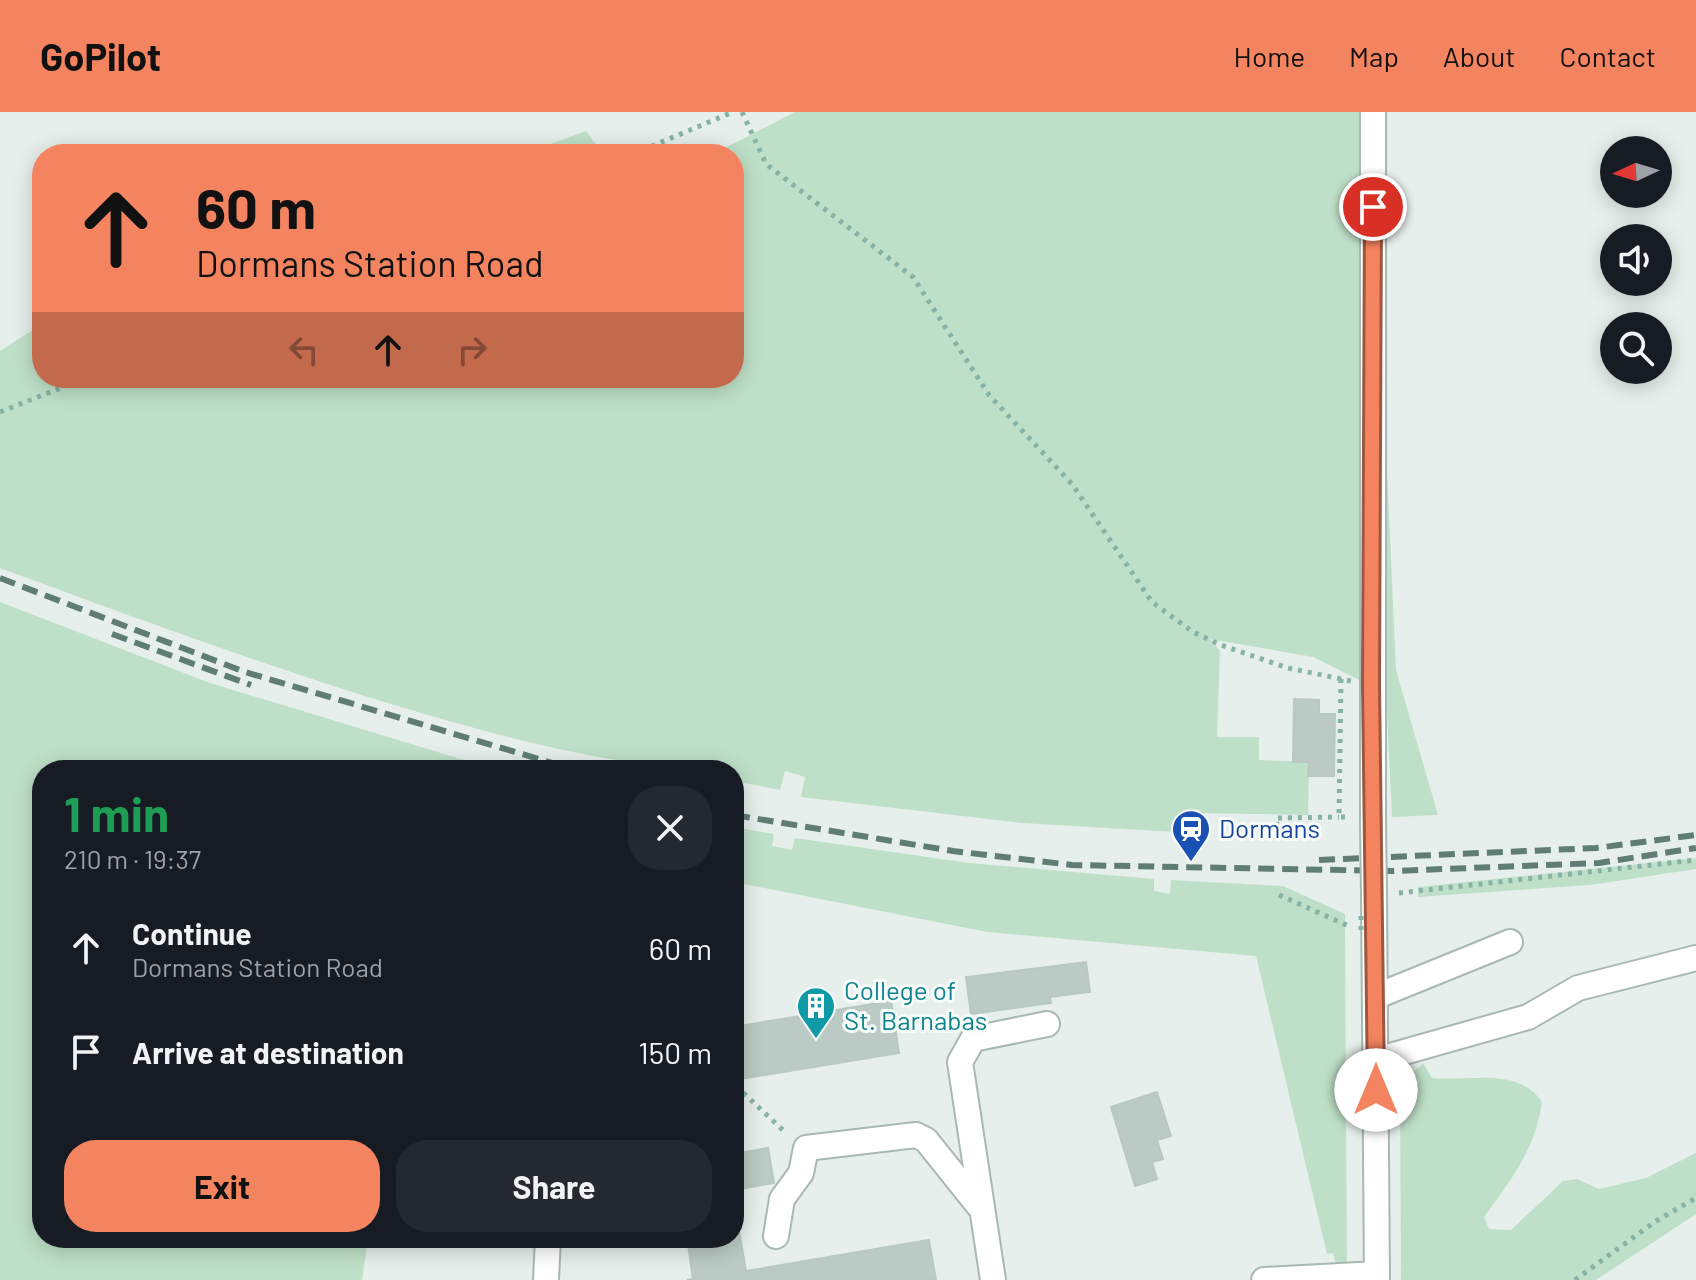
<!DOCTYPE html>
<meta charset="utf-8">
<style>
body{margin:0;font-family:Barlow,sans-serif;background:#242831;color:#f1f3f6;height:100vh;display:flex;flex-direction:column;font-size:30px;white-space:nowrap}
*{box-sizing:border-box;margin:0}
p{font-size:26px;color:#9ea1a6}
.icon{flex:none;width:44px;height:44px;fill:none;stroke:currentColor;stroke-width:2;stroke-linecap:round;stroke-linejoin:round}
.map{position:relative;flex:1;overflow:hidden}
.panel{position:absolute;left:32px;top:648px;width:712px;height:488px;display:flex;flex-direction:column;background:#171b24;border-radius:32px;box-shadow:0 4px 20px #0003}
.panel>*{flex:none}
.top-card{position:absolute;left:32px;top:32px;width:712px;height:244px;border-radius:32px;box-shadow:0 4px 20px #0003;background:#f4845f;color:#111;overflow:hidden}
.needle{width:52px;rotate:266deg}
.tools{position:absolute;left:1600px;top:24px;display:grid;gap:16px}
.tools a{display:grid;place-items:center;width:72px;height:72px;border-radius:50%;background:#171b24;box-shadow:0 4px 20px #0003;font-size:40px}
.pin{position:absolute;display:grid;place-items:center;width:68px;height:68px;color:#fff;margin:-34px;border:4px solid #fff;border-radius:50%;box-shadow:0 2px 8px #0007}
.me{position:absolute;width:88px;margin:-44px;rotate:0deg;stroke-linejoin:round;filter:drop-shadow(0 0 6px #0008)}
.turn{display:flex;align-items:center;gap:28px;height:168px;padding:0 32px;font-size:36px}
.turn .icon{width:104px;height:104px;stroke-width:2.5}
.turn b{display:block;font-size:56px;line-height:68px}
.lanes{display:flex;align-items:center;height:76px;padding:0 32px;background:#0003;justify-content:center;gap:40px;direction:ltr}
.lanes .off{opacity:.35}
.round{display:grid;place-items:center;flex:none;width:84px;height:84px;border-radius:32px;background:#242831}
.head{display:flex;align-items:center;justify-content:space-between;height:136px;padding:0 32px}
h1{font-size:48px;font-weight:700;line-height:60px;color:#1e9e55}
.action{display:flex;gap:16px;margin-top:auto;padding:16px 32px}
.action a{flex:1;height:92px;border-radius:32px;background:#f4845f;color:#111;font-size:32px;font-weight:700;line-height:92px;text-align:center}
.action a+a{background:#242831;color:#f1f3f6}
ul{padding:0;list-style:none}
li{display:flex;align-items:center;gap:24px;height:104px;padding:0 32px}
li div{flex:1}
li b{display:block;font-size:30px}
li em{font-style:normal}
header{display:flex;align-items:center;gap:48px;box-sizing:border-box;height:112px;padding:0 40px;background:#f4845f;color:#111}
header strong{font-size:38px}
nav{display:flex;gap:44px;margin-inline-start:auto;font-size:28px}
.map>svg:first-child{display:block}
.green{fill:#bfe0c8}
.building{fill:#bbcac4;stroke:#b8c9c2;stroke-width:2}
.lines{fill:none;stroke-linecap:round;stroke-linejoin:round}
.minor-casing{stroke:#a8b8b2;stroke-width:28}
.path{stroke:#86b3a5;stroke-width:5;stroke-dasharray:4 6;stroke-linecap:butt}
.minor{stroke:#fff;stroke-width:24}
.rail{stroke:#5f7d75;stroke-width:6;stroke-dasharray:16 8;stroke-linecap:butt}
.minor-bridge-casing{stroke:#a8b8b2;stroke-width:28;stroke-linecap:butt}
.path-bridge{stroke:#86b3a5;stroke-width:5;stroke-dasharray:4 6;stroke-linecap:butt}
.minor-bridge{stroke:#fff;stroke-width:24}
.route-casing{stroke:#9f563e;stroke-width:20}
.route{stroke:#f4845f;stroke-width:14}
.labels{text-anchor:middle;stroke-width:6;stroke-linejoin:round;paint-order:stroke}
.transit-label{font-size:26px;fill:#164399;stroke:#f7fbf9;text-anchor:start}
.culture-label{font-size:26px;fill:#0d838f;stroke:#f7fbf9;text-anchor:start}
</style>
<header>
<strong>GoPilot</strong>
<nav><a>Home</a><a>Map</a><a>About</a><a>Contact</a></nav>
</header>
<div class="map">
<svg width="1696" height="1168" viewBox="0 0 1696 1168">
<rect width="100%" height="100%" fill="#e6efeb"/>
<!-- green -->
<path class="green" d="M795,0H1385L1380,200L1396,558L1438,703L1392,705L1386,581L1313,545L1210,527L1220,539L1217,625H1259V648L1309,650L1308,703L1194,701L1193,721L1022,711L801,685L805,665L785,659L780,678L734,669V658C621,658 509,627 401,595C265,554 133,505 0,456V239L42,212V266H734V42H713Z
M586,19L603,42H524Z
M0,490L210,571L497,658H42V1126H368L362,1168H0Z
M734,715L774,722L772,734L792,738L795,726L969,751L1154,767V779L1170,782L1171,768L1283,774L1345,802L1347,1168H1340L1333,1141L1327,1142L1256,844L987,820L734,770Z
M1696,746V757L1590,773L1418,785V775Z
M1423,951L1432,966C1469,970 1518,954 1542,990C1536,1036 1511,1068 1484,1105L1489,1117L1511,1118L1563,1069L1577,1067L1599,1077L1646,1066L1696,1041V1102L1596,1168H1401L1400,973Z"/>
<!-- building -->
<path class="building" d="M1294,587L1319,588V602H1335L1334,664H1308L1309,650H1293Z
M1086,850L1090,880L1050,885L1051,891L971,902L966,865Z
M891,889L899,941L734,968V915Z
M1157,980L1171,1024L1157,1028L1163,1047L1152,1050L1157,1067L1135,1074L1111,995Z
M768,1036L774,1071L734,1078V1042Z
M734,1090L746,1159L929,1128L936,1168H687L693,1167L687,1126H734Z"/>
<g class="lines">
<defs>
<path id="minor" d="M1373,711V0
M1374,782L1377,1168
M1377,884L1510,830
M1376,948L1528,905L1578,876L1696,846
M776,1124L782,1087L801,1061L806,1036L916,1023L926,1028L978,1093
M546,1168L548,1126
M993,1168L960,950L973,927L1047,912
M1264,1168L1377,1162"/>
</defs>
<!-- minor casing -->
<use href="#minor" class="minor-casing"/>
<!-- path -->
<path class="path" d="M742,0L766,52L913,165L989,283L1072,372L1152,490L1193,520L1221,533L1288,556L1351,569
M633,42L733,0
M0,300L86,266
M1341,567L1339,705H1346
M1277,714L1276,706L1339,705
M1399,781L1696,748
M1279,783L1351,815
M736,974L786,1021
M1575,1168L1656,1109L1696,1086"/>
<!-- minor -->
<use href="#minor" class="minor"/>
<!-- rail -->
<path class="rail" d="M0,466L245,560L576,658
M112,522L251,573
M734,703L953,739L1072,753L1393,759L1599,751L1696,736
M1319,748L1596,736L1696,723"/>
<defs>
<path id="minor-bridge" d="M1373,711L1374,782"/>
</defs>
<!-- minor-bridge casing -->
<use href="#minor-bridge" class="minor-bridge-casing"/>
<!-- path-bridge -->
<path class="path-bridge" d="M1361,804V819"/>
<!-- minor-bridge -->
<use href="#minor-bridge" class="minor-bridge"/>
</g>
<g class="lines">
<defs>
<path id="route" d="M1373,95L1371,573L1376,978"/>
</defs>
<!-- route casing -->
<use href="#route" class="route-casing"/>
<!-- route -->
<use href="#route" class="route"/>
</g>
<!-- icons -->
<defs>
<symbol id="station-pin" viewBox="-11 -11 22 30"><path d="M0 17L-7.5 6A9.5 9.5 0 1 1 7.5 6Z" fill="#1a4fb4" stroke="#f7fbf9"/><path d="M-3-6H3Q5-6 5-4V2Q5 4 3 4L4.5 6H3L1.5 4h-3L-3 6H-4.5L-3 4Q-5 4-5 2V-4Q-5-6-3-6ZM-3.5-4v3h7v-3ZM-3.5 1v1.5H-2V1ZM2 1v1.5H3.5V1Z" fill="#fff"/></symbol>
<symbol id="building-pin" viewBox="-11 -11 22 30"><path d="M0 17L-7.5 6A9.5 9.5 0 1 1 7.5 6Z" fill="#0f9aa8" stroke="#f7fbf9"/><path d="M-4-6H4V6H1V3H-1V6H-4ZM-2.5-4.3h1.7v1.8h-1.7ZM.8-4.3h1.7v1.8H.8ZM-2.5-1h1.7V.8h-1.7ZM.8-1h1.7V.8H.8Z" fill="#fff"/></symbol>
</defs>
<g fill-rule="evenodd">
<use href="#station-pin" x="1169" y="695" width="44" height="60"/>
<use href="#building-pin" x="794" y="872" width="44" height="60"/>
</g>
<g class="labels">
<!-- transit labels -->
<g class="transit-label">
<text x="1219" y="726">Dormans</text>
</g>
<!-- culture labels -->
<g class="culture-label">
<text x="844" y="888">College of<tspan x="844" dy="30">St. Barnabas</tspan></text>
</g>
</g>
</svg>
<div class="tools">
<a><svg class="needle" viewBox="-14 -14 28 28"><path d="M0-13l5 13h-10z" fill="#e53935"/><path d="M0 13l5-13h-10z" fill="#9ea1a6"/></svg></a>
<a><svg class="icon" aria-label="sound" viewBox="0 0 24 24"><path d="M4 9h4l5-4v14l-5-4H4zM17 9q2 3 0 6"/></svg></a>
<a><svg class="icon" aria-label="search" viewBox="0 0 24 24"><circle cx="10" cy="10" r="6"/><path d="M15 15l6 6"/></svg></a>
</div>
<div class="pin" style="left:1373px;top:95px;background:#d93025"><svg class="icon" aria-label="arrive" viewBox="0 0 24 24"><path d="M6 21V4h12l-3 4 3 4H6"/></svg></div>
<svg class="me" style="left:1376px;top:978px" viewBox="-20 -20 40 40"><circle r="19" fill="#fff"/><path d="M0-13L10 11 0 6-10 11z" fill="#f4845f"/></svg>
<div class="top-card">
<div class="turn"><svg class="icon" aria-label="ahead" viewBox="0 0 24 24"><path d="M12 20V5M6 11l6-6 6 6"/></svg><div><b>60 m</b>Dormans Station Road</div></div>
<div class="lanes"><svg class="icon off" aria-label="left" viewBox="0 0 24 24"><path d="M17 20v-9H6M10 6l-5 5 5 5"/></svg><svg class="icon" aria-label="ahead" viewBox="0 0 24 24"><path d="M12 20V5M6 11l6-6 6 6"/></svg><svg class="icon off" aria-label="right" viewBox="0 0 24 24"><path d="M7 20v-9h11M14 6l5 5-5 5"/></svg></div>
</div>
<section class="panel">
<div class="head"><div><h1>1 min</h1><p>210 m · 19:37</p></div><a class="round"><svg class="icon" aria-label="close" viewBox="0 0 24 24"><path d="M6 6l12 12M18 6L6 18"/></svg></a></div>
<ul>
<li><svg class="icon" aria-label="ahead" viewBox="0 0 24 24"><path d="M12 20V5M6 11l6-6 6 6"/></svg><div><b>Continue</b><p>Dormans Station Road</p></div><em>60 m</em></li>
<li><svg class="icon" aria-label="arrive" viewBox="0 0 24 24"><path d="M6 21V4h12l-3 4 3 4H6"/></svg><div><b>Arrive at destination</b></div><em>150 m</em></li>
</ul>
<div class="action"><a>Exit</a><a>Share</a></div>
</section>
</div>
